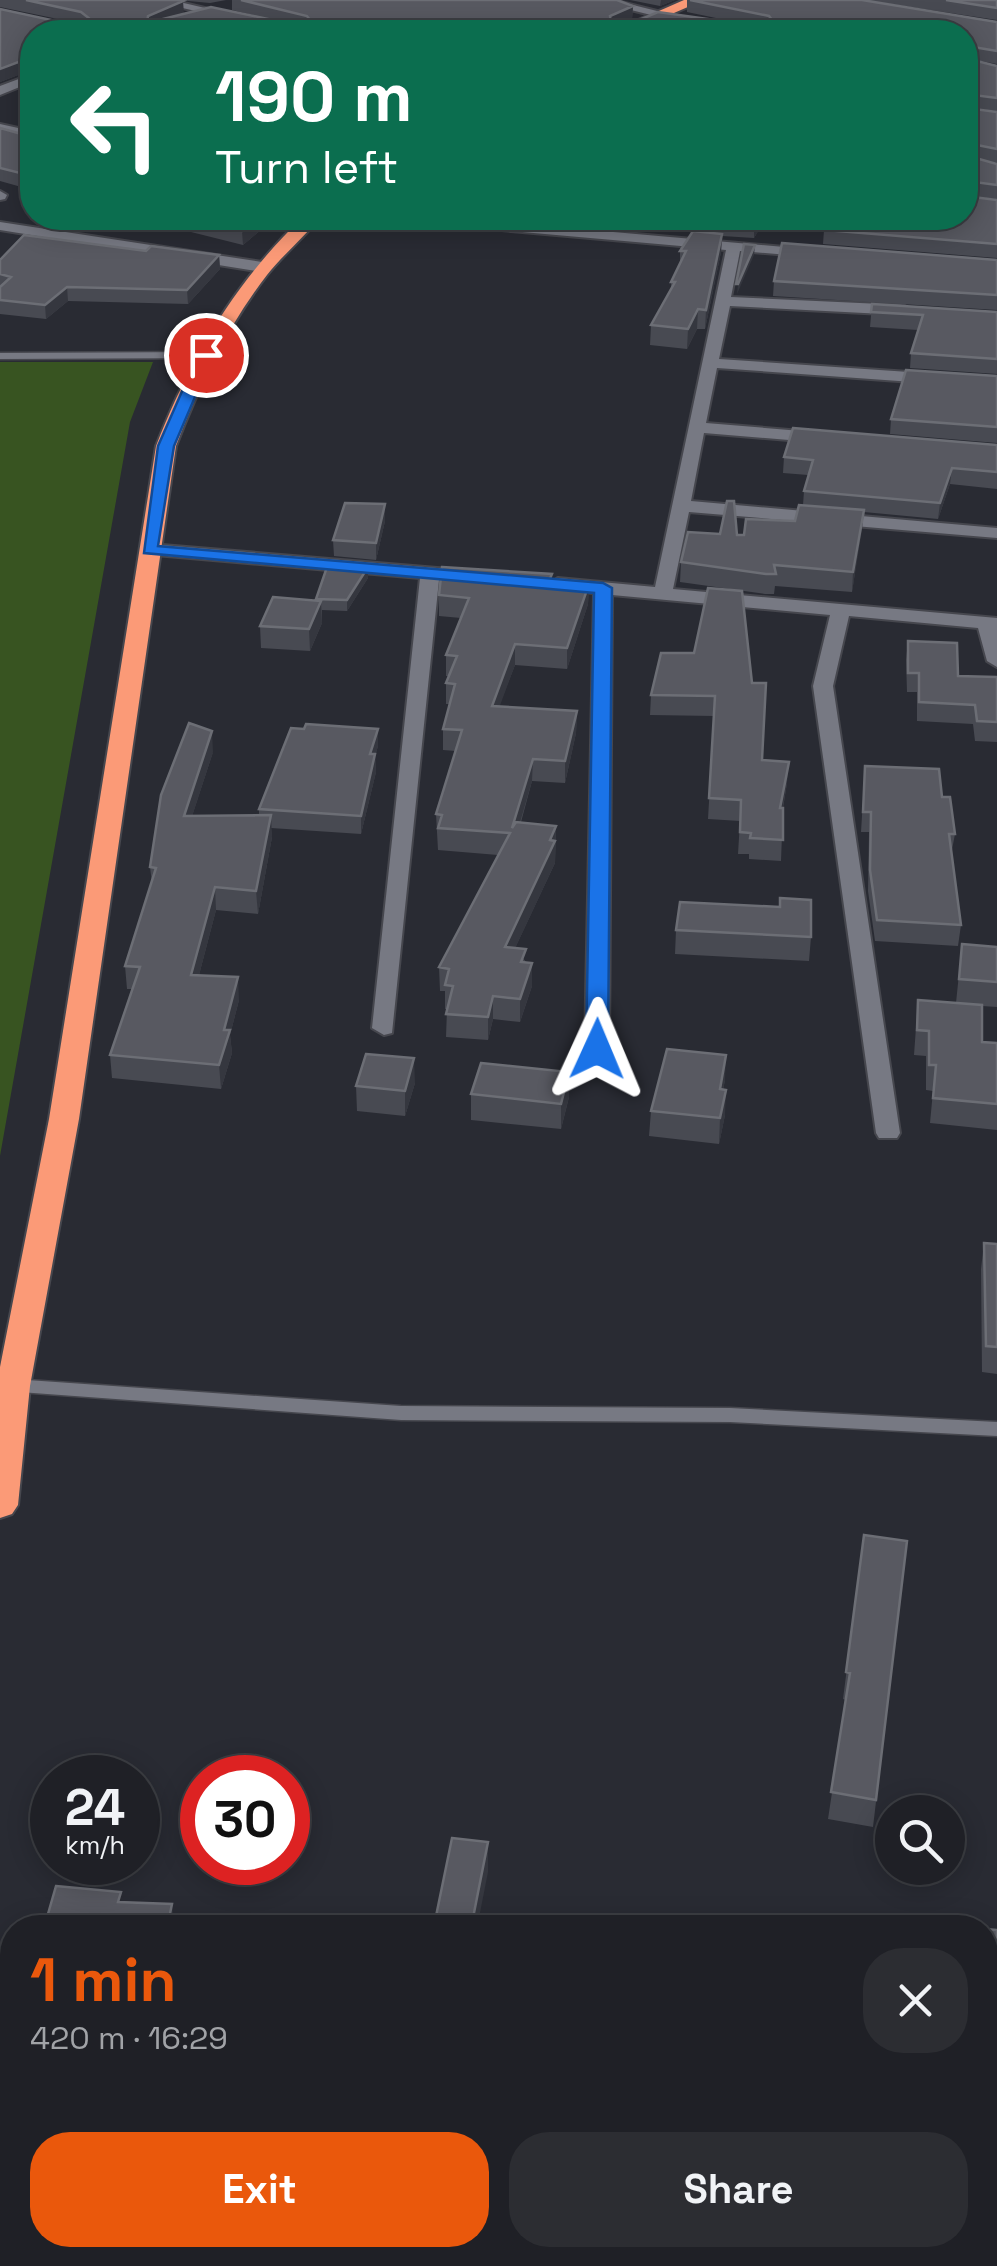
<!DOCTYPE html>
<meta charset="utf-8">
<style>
body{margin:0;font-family:"Space Grotesk",sans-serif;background:#2c2d32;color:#f1f3f6;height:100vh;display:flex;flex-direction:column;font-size:38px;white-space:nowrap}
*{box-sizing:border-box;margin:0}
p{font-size:32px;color:#a1a3a7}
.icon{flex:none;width:55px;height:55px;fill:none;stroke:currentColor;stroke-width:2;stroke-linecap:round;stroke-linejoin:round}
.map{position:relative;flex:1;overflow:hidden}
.drawer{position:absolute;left:0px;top:1915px;width:998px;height:352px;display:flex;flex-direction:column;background:#1f2026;border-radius:40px 40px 0 0;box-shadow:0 5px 25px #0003,0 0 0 2px #3c3e43}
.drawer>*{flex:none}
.guide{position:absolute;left:20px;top:20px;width:958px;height:210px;border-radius:40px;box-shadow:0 5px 25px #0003,0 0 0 2px #3c3e43;background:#0b6e4f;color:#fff;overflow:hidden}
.controls{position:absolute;left:875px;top:1795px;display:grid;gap:20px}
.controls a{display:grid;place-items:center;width:90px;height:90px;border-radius:50%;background:#1f2026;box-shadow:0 5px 25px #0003,0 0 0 2px #3c3e43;font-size:50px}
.speed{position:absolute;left:30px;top:1755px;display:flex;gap:20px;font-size:50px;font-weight:700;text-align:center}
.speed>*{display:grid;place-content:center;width:130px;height:130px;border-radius:50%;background:#1f2026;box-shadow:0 5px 25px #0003,0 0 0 2px #3c3e43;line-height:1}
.speed small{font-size:25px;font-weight:400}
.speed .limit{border:15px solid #d22;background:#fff;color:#111}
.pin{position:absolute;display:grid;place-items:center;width:85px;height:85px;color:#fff;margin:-42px;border:5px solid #fff;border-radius:50%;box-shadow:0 2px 10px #0007}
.me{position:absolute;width:110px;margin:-55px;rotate:1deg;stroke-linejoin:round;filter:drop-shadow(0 0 8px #0008)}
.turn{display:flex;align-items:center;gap:35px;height:210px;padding:0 30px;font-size:45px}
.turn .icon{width:130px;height:130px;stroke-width:2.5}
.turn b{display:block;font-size:70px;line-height:85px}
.round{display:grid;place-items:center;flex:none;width:105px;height:105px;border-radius:40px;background:#2c2d32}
.overview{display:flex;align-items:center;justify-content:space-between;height:170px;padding:0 30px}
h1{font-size:60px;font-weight:700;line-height:75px;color:#ea580c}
.button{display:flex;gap:20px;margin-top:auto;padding:20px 30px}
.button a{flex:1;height:115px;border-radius:40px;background:#ea580c;color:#fff;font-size:40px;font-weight:700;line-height:115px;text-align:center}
.button a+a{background:#2c2d32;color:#f1f3f6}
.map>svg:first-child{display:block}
.green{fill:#385421}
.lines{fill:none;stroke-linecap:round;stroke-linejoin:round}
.lane-casing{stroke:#46474e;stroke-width:3}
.street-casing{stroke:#46474e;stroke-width:4}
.highway-casing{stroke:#46474e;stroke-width:4}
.lane{fill:#777983;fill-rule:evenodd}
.street{fill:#777983;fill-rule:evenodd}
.highway{fill:#fb9a77;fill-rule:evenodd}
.wall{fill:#484a52}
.shaded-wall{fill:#35373f}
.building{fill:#585961;stroke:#6c6e75;stroke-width:2.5}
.route{fill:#1a73e8;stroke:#114b97;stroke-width:2.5}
</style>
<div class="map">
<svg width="997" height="2266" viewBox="0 0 997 2266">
<rect width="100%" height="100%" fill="#292b33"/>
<!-- green -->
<path class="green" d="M0,362H153L130,422L0,1156Z"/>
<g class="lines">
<defs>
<path id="lane" d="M0,353L206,352L212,355L206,358L0,359Z
M13,1379L401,1406L730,1408L997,1422V1436L730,1422L401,1420L6,1391L3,1386L6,1381Z"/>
<path id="street" d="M148,0H171L307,32H286Z
M591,0H613L689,19L683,23Z
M32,74V82L0,95V86Z
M0,124L32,131V139L0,132Z
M0,191L7,195L5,199L0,200Z
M403,218H455L818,250L820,253L813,257L740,251L731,297L903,305L911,310L903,315L730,306L719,359L997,378V388L717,368L706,423L825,433L834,438L825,443L704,433L691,501L997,528V538L689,512L673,589L997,618V667L987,661L978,628L849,616L833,686L900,1133L897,1138H879L876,1133L813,686L830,615L612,595L609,1049L597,1056L585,1049L594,593L558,590L549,584L558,578L655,587L726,250L410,222Z
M0,222L262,262L270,267L262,272L0,230Z
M150,544L473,571L482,577L473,583L439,580L392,1033L384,1035L372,1028L420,578L144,554L141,550Z"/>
<path id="highway" d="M684,0H704L630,32H611Z
M302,218H320C303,238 283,255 267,275C227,327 199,385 176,446L79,1119L30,1386L18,1505L12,1514L0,1518V1367L49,1119L156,446C190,359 234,283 302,218Z"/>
</defs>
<!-- lane casing -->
<use href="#lane" class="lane-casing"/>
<!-- street casing -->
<use href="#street" class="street-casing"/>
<!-- highway casing -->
<use href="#highway" class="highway-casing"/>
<!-- lane -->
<use href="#lane" class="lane"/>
<!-- street -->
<use href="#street" class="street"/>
<!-- highway -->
<use href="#highway" class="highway"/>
</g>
<!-- wall -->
<path class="wall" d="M0,0H226L210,3L178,0L183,1L182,14L211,7L277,21L232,10V0H617L633,6L632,19L622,23H632L658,12L740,23L687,12V0H862L997,22V64L970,59L997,66V111L966,108L997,112V163L984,160L997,164V199L965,196L997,200V258L823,244L824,230L832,218H965V32H32V72L31,70L0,82V9L65,23H77L0,7Z
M630,0H675L660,6Z
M864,0H997V20Z
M0,128L32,137V190L0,181Z
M179,218H275L243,245L179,229Z
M704,218H766L754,238L722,236L721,252L705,329H697L687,349L650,345L651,325L671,289V282L680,264V251L702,232Z
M146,251L219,255L220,269L188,304L68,301L46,319L0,314V260Z
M997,260V310L773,296L774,281Z
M872,304L997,312V374L910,368L911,353L918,330L870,327Z
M997,376V443L890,434L891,419Z
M997,445V489L950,484L938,519L864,512L852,592L775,586L774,594H765L680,582L681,562L737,535H744L795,521L803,505L804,491L808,475L783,473L784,457Z
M385,504V521L376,560L334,556L333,540Z
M368,567V578L347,611L322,610V623L310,651L261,648L260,626L316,600Z
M552,581L589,584L588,604L567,669L515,665L499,706L577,711L576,733L565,783L532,781L521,822L556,826L555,863L515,948L526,962L532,963V986L520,1022L493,1019L488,1040L446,1037L447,1009H445V991H440L439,967L498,855L438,850L436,814L456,751L443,750V729L450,704H446V683L449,676H446V655L461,618L439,616V595Z
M908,641L958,676L997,677V742L975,741L973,724L917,721V692H907L906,660Z
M752,683L762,760L787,783L783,808L781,861L749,859V854H738L740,821L708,819L714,716L650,715L651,695Z
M304,729H378V746L375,756L376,772L361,834L271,828L272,837L258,914L216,910L199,975L239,1000L230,1035L232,1053L221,1089L112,1078L110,1055L132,989H127L125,966L152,883L150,867L213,752L192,816L259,815V809Z
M865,766L942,797L955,834L951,855L961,925L958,946L875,941L868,891L869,832H861Z
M676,930L811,937L809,961L675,954Z
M962,944L997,947V1007L982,1006V1042L997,1043V1130L930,1123L933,1091L926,1090V1056L914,1055L918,1000L956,1003Z
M725,1080L723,1090L725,1115L719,1144L649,1136L651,1111Z
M415,1083L405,1116L357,1111L356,1086Z
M471,1094L569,1097L561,1129L471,1120Z
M984,1243L997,1244V1374L982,1372L981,1269Z
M864,1535L907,1541L873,1827L828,1819L846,1700L843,1699Z
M985,1929L997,1930V2120L985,2119Z"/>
<!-- shaded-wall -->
<path class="shaded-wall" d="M661,0H675L660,6Z
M183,1L184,14L147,23L148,16Z
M633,6L632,19L610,29V16Z
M29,58L31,70L0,82V69Z
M258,218H275L243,245L242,231Z
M758,218H766L754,238V224Z
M722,234L721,252L705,329L706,310Z
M755,245L754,255L737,294L738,284Z
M219,255L220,269L188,304L187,290Z
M67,287L68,301L46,319L45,305Z
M698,309L697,329L687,349L688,329Z
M952,468L950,484L938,519L940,503Z
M385,504V521L376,560V543Z
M864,510L862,530L852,592L853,572Z
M368,567V578L347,611V600Z
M589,584L588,604L567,669V648Z
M321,601L322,623L310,651L309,629Z
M515,644V665L492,727V706Z
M577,711L576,733L565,783V761Z
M378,729V746L375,756L376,772L361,834V816L370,754Z
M212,731L213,752L185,838L184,816Z
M533,759L532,781L512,850V828Z
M789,762L787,783L779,829L780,808Z
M271,815L272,837L258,914L256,891Z
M556,826L555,863L505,970V947Z
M215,887L216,910L193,998L191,975Z
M532,963V986L520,1022V999Z
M238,977L239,1000L230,1035L232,1053L221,1089L219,1065L224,1030Z
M493,996V1019L488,1040V1017Z
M726,1055L725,1080L718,1114L720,1089Z
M414,1058L415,1083L405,1116V1091Z
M569,1072V1097L561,1129V1104Z
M726,1090L725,1115L719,1144L720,1118Z
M488,1842V1872L477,1928H471Z
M172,1904L174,1928H167Z"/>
<!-- building -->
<path class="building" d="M26,0H177L183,1L148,16L147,23L211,7L282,22L306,23L310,20L307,16L241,0H617L633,6L610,16L611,23H632L658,12L729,22L769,23L772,20L769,16L690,0H862L997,22V51L967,46L965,51V32H32V60L29,58L0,69V9L65,23H86L90,19L81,12Z
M946,0H997V8Z
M965,58L997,66V98L965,94Z
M965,103L966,108L997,112V149L967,143L965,148Z
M0,128L32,137V176L0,168Z
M965,155L997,164V185L967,181L965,186Z
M965,196L997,200V244L824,230L832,218H965Z
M189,218H258L242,231Z
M704,218H758L754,224L702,220Z
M693,231L722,234L706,310L698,309L688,329L651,325L675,282H671L686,251H680Z
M24,235L146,251L151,246L219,255L187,290L67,287L45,305L0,300V287L11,277L0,274V260Z
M782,243L997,260V295L774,281Z
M744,244L755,245L738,284H736Z
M872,304L997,312V359L911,353L923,315L871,312Z
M906,370L997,376V427L891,419Z
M793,428L997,445V472L952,468L940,503L804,491L813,460L784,457Z
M727,501H734L737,535H744L746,519L795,521L799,505L864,510L853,572L774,565L776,574H766L681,562L688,532L720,534Z
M345,503L385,504L376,543L333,540Z
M328,564L368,567L347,600L316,599Z
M442,567L552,574L549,581L589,584L567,648L515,644L492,706L577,711L565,761L533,759L512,828L516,822L556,826L550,840L555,841L505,947L526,949L521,962L532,963L520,999L493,996L488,1017L446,1014L453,986L445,985L449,969L439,967L510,833L438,828L442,815L436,814L462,730L443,729L455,684L446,683L457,656L446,655L469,598L439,595Z
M708,588L742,591L752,683H766L762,760L789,762L780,808H783V840L750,838L751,833L740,832L741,800L709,798L715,696L651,695L661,653H694Z
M273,597L321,601L309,629L260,626Z
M908,641L957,643L958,676L997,677V722L977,721L975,705L919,702V673H908Z
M189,723L212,731L184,816L271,815L256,891L215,887L191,975L238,977L224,1030H230L219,1065L110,1055L140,967L125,966L156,868L150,867L161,795Z
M306,724L378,729L370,754H375L361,816L259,809L291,728L304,729Z
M865,766L939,769L942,797H950L955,834H949L961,925L877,920L870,870L871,812H863Z
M780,898L811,900V937L676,930L680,902L780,907Z
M962,944L997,947V982L959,979Z
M918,1000L982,1005V1042L997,1043V1104L933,1098L936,1065H929V1031L917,1030Z
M667,1049L726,1055L720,1089L726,1090L720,1118L651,1111Z
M366,1054L414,1058L405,1091L356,1086Z
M481,1063L569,1072L561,1104L471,1094Z
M984,1243L997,1244V1347L986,1346Z
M864,1535L907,1541L876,1800L831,1792L850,1673L846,1672Z
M452,1838L488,1842L471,1928H342L344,1918L434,1926Z
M56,1886L121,1892L118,1902L172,1904L167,1928H44Z
M985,1929L997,1930V2094L985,2092Z
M991,2248L997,2249V2266H991Z
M602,2255H813L812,2266H601Z"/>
<!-- route -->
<path class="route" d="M206,351L213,355L174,446L158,546L603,583L612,588L608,1049L604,1053L597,1055L586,1049L594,593L144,553L158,446L198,355Z"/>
</svg>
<div class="controls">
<a><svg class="icon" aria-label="search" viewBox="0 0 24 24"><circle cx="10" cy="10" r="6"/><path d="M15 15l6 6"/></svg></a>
</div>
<div class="speed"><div>24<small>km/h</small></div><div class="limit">30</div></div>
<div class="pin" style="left:206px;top:355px;background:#d93025"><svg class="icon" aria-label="arrive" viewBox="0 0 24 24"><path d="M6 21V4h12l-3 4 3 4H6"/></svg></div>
<svg class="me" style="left:597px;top:1049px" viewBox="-20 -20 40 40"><path d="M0-17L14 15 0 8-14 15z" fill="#1a73e8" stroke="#fff" stroke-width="4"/></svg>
<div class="guide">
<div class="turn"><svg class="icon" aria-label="left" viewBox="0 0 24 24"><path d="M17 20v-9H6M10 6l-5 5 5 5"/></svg><div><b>190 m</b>Turn left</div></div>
</div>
<section class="drawer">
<div class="overview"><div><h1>1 min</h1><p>420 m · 16:29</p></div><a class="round"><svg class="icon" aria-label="close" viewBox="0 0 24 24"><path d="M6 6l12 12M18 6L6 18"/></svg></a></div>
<div class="button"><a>Exit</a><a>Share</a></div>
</section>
</div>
